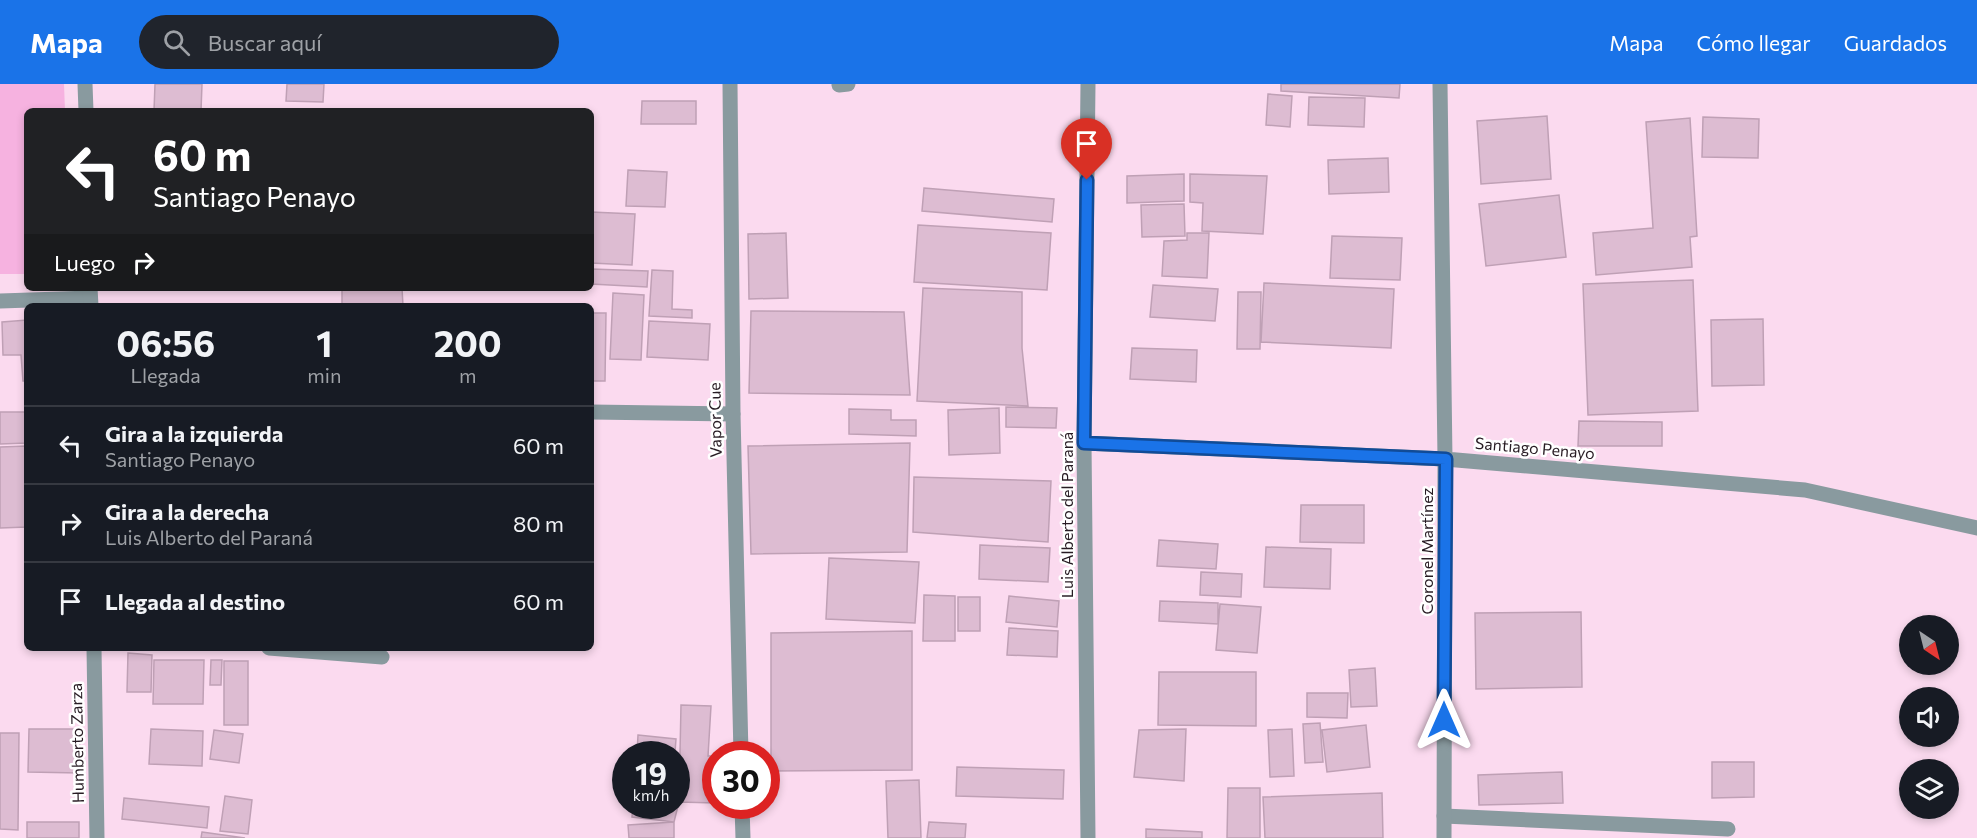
<!DOCTYPE html>
<html lang="es">
<meta charset="utf-8">
<style>
body{margin:0;font-family:Commissioner,sans-serif;background:#20242c;color:#f1f3f6;height:100vh;display:flex;flex-direction:column;font-size:22px;white-space:nowrap}
*{box-sizing:border-box;margin:0}
p{font-size:20px;color:#9ea1a6}
.icon{flex:none;width:33px;height:33px;fill:none;stroke:currentColor;stroke-width:2;stroke-linecap:round;stroke-linejoin:round}
.map{position:relative;flex:1;overflow:hidden}
.sheet{position:absolute;left:24px;top:219px;width:570px;height:348px;display:flex;flex-direction:column;background:#171b24;border-radius:9px;box-shadow:0 3px 9px #0003}
.sheet>*{flex:none}
.banner{position:absolute;left:24px;top:24px;width:570px;height:183px;border-radius:9px;box-shadow:0 3px 9px #0003;background:#202124;color:#fff;overflow:hidden}
.needle{width:39px;rotate:145deg}
.fabs{position:absolute;left:1899px;top:531px;display:grid;gap:12px}
.fabs a{display:grid;place-items:center;width:60px;height:60px;border-radius:50%;background:#171b24;box-shadow:0 3px 9px #0003;font-size:30px}
.speed{position:absolute;left:612px;top:657px;display:flex;gap:12px;font-size:30px;font-weight:700;text-align:center}
.speed>*{display:grid;place-content:center;width:78px;height:78px;border-radius:50%;background:#171b24;box-shadow:0 3px 9px #0003;line-height:1}
.speed small{font-size:15px;font-weight:400}
.speed .limit{border:9px solid #d22;background:#fff;color:#111}
.pin{position:absolute;display:grid;place-items:center;width:51px;height:51px;color:#fff;margin:-62px -26px;border-radius:50% 50% 50% 0;rotate:-45deg;box-shadow:0 0 6px #0007}
.pin .icon{rotate:45deg}
.me{position:absolute;width:66px;margin:-33px;rotate:0deg;stroke-linejoin:round;filter:drop-shadow(0 0 4px #0008)}
.turn{display:flex;align-items:center;gap:21px;height:126px;padding:0 30px;font-size:27px}
.turn .icon{width:78px;height:78px;stroke-width:2.5}
.turn b{display:block;font-size:42px;line-height:51px}
.then{display:flex;align-items:center;height:57px;padding:0 30px;background:#0003;gap:12px;font-size:22px}
.eta{display:flex;justify-content:space-evenly;align-items:center;height:102px;text-align:center}
.eta b{font-size:36px;font-weight:700;line-height:42px}
ul{padding:0;list-style:none}
li{display:flex;align-items:center;gap:18px;height:78px;padding:0 30px;border-top:2px solid #363941}
li div{flex:1}
li b{display:block;font-size:22px}
li em{font-style:normal}
header{display:flex;align-items:center;gap:36px;box-sizing:border-box;height:84px;padding:0 30px;background:#1a73e8;color:#fff}
header strong{font-size:28px}
nav{display:flex;gap:33px;margin-inline-start:auto;font-size:21px}
.search{width:420px;height:54px;background:#20242c;display:flex;align-items:center;gap:15px;box-sizing:border-box;padding:0 21px;border-radius:33px;color:#9ea1a6;font-size:22px}
.map>svg:first-child{display:block}
.park{fill:#f6b2e0}
.building{fill:#ddbcd2;stroke:#bfa0b5;stroke-width:1.5}
.lines{fill:none;stroke-linecap:round;stroke-linejoin:round}
.service{stroke:#899a9f;stroke-width:15}
.minor{stroke:#899a9f;stroke-width:15}
.route-casing{stroke:#114b97;stroke-width:15}
.route{stroke:#1a73e8;stroke-width:10}
.labels{text-anchor:middle;stroke-width:5;stroke-linejoin:round;paint-order:stroke}
.street-label{font-size:16px;fill:#271b23;stroke:#fff}
</style>
<header>
<strong>Mapa</strong>
<div class="search"><svg class="icon" aria-label="search" viewBox="0 0 24 24"><circle cx="10" cy="10" r="6"/><path d="M15 15l6 6"/></svg>Buscar aquí</div>
<nav><a>Mapa</a><a>Cómo llegar</a><a>Guardados</a></nav>
</header>
<div class="map">
<svg width="1977" height="754" viewBox="0 0 1977 754">
<rect width="100%" height="100%" fill="#fbdaef"/>
<!-- park -->
<path class="park" d="M0,0H64L65,27H27V190H0Z"/>
<!-- building -->
<path class="building" d="M155,0H202L201,27H154Z
M287,0H324L323,18L286,17Z
M1281,0H1400L1399,14L1281,7Z
M1268,10L1292,12L1290,43L1266,41Z
M1309,13L1365,14L1364,43L1308,41Z
M642,17H696V40H641Z
M1547,32L1551,95L1481,100L1477,37Z
M1703,33L1759,35L1758,74L1702,73Z
M1690,34L1697,152L1690,153L1692,183L1596,191L1593,149L1653,144L1646,38Z
M1388,74L1389,108L1329,110L1328,76Z
M628,86L667,88L665,123L626,122Z
M1184,90V117L1127,119V92Z
M1190,90L1267,92L1263,150L1202,147L1203,119L1190,118Z
M924,104L1054,115L1052,138L922,127Z
M1559,111L1566,173L1486,182L1479,120Z
M1184,120L1185,152L1142,153L1141,121Z
M591,128L635,130L632,181L591,179Z
M918,141L1051,149L1047,206L914,198Z
M786,149L788,214L749,215L748,150Z
M1187,149H1209L1207,194L1162,192L1164,157L1187,156Z
M1332,152L1402,154L1400,196L1330,194Z
M591,185L648,187L647,203L591,200Z
M652,186L673,187L672,225L692,226V234L649,232Z
M1693,196L1698,327L1588,331L1583,200Z
M1264,199L1394,205L1391,264L1261,258Z
M1153,201L1218,205L1215,237L1150,233Z
M342,204H402L403,222H342Z
M923,204L1022,208V264L1028,322L917,317Z
M1238,208H1261L1260,265H1237Z
M613,209L644,211L641,276L610,275Z
M751,227L904,228L910,311L749,309Z
M591,229H606L605,297H591Z
M1763,235L1764,301L1712,302L1711,236Z
M27,236V297H23L21,271H3L2,238Z
M649,237L710,240L708,276L647,273Z
M1132,264L1197,266L1196,298L1130,295Z
M1006,323L1057,324L1056,344L1006,343Z
M999,324L1000,369L949,371L948,326Z
M849,325L891,326V336H916V352L849,350Z
M0,328H27V359L0,360Z
M1579,337L1662,338V362H1578Z
M910,359L907,468L751,470L748,362Z
M27,362V443L0,444V363Z
M914,393L1051,397L1048,458L913,448Z
M1301,421H1364V459L1300,458Z
M1159,456L1218,460L1216,485L1157,482Z
M980,461L1050,464L1048,498L979,495Z
M1266,463L1331,465L1330,505L1264,503Z
M829,474L919,478L915,539L826,535Z
M1201,488L1242,490L1241,513L1200,511Z
M924,511L955,512V557H923Z
M1009,512L1059,517L1057,543L1006,538Z
M958,513H980V547H958Z
M1160,517L1218,519V540L1159,537Z
M1220,520L1261,523L1257,569L1216,566Z
M1581,528L1582,603L1476,605L1475,529Z
M1009,544L1058,547L1057,573L1007,571Z
M912,547V686L771,687V549Z
M128,569L152,571L151,608H127Z
M154,576H204L203,620H153Z
M211,576H222L221,601H210Z
M224,577H248V641H224Z
M1375,584L1377,622L1351,623L1349,586Z
M1159,588H1256V642L1158,641Z
M1307,609H1348L1347,634L1307,633Z
M681,621L711,622L708,672H716L715,719L679,718Z
M1320,639L1323,678L1305,679L1303,640Z
M1366,641L1370,683L1327,688L1322,646Z
M29,645H80L79,689L28,688Z
M151,645L203,647L202,682L149,680Z
M1186,645L1184,697L1134,693L1139,646Z
M1292,645L1294,692L1270,693L1268,646Z
M214,646L243,650L239,679L210,675Z
M0,649H19L18,746L0,745Z
M638,651L676,655L675,668L657,665V670H637Z
M1712,678H1754V713L1712,714Z
M957,683L1064,686L1063,715L956,712Z
M1562,688L1563,719L1479,721L1478,691Z
M919,696L921,754H888L886,697Z
M1228,704H1260V754H1227Z
M1382,709L1383,754H1265L1263,713Z
M225,712L252,716L248,750L220,747Z
M124,714L209,723L207,744L122,735Z
M676,715L679,718L674,738L632,733L633,722H676Z
M27,738H79V754H27Z
M674,738V754H629L628,741Z
M929,738L966,740L965,754H927Z
M1146,745L1202,748V754H1146Z
M202,748L245,754H201Z"/>
<g class="lines">
<!-- service -->
<path class="service" d="M839,1L848,0
M0,217L90,214
M591,328L733,330
M269,564L382,573
M1444,732L1728,745"/>
<!-- minor -->
<path class="minor" d="M85,0L86,27
M730,0L733,330L741,670
M1088,0L1084,359L1088,754
M1440,0L1445,375L1444,754
M90,204L91,222
M1084,359L1445,375L1805,406L1977,444
M94,564L97,754
M742,722L743,754"/>
</g>
<g class="lines">
<defs>
<path id="route" d="M1087,96L1084,359L1446,375L1444,636"/>
</defs>
<!-- route casing -->
<use href="#route" class="route-casing"/>
<!-- route -->
<use href="#route" class="route"/>
</g>
<g class="labels">
<!-- street labels -->
<g class="street-label">
<text transform="translate(715 336) rotate(-91)" y="6">Vapor Cue</text>
<text transform="translate(1535 364) rotate(5)" y="6">Santiago Penayo</text>
<text transform="translate(1067 431) rotate(-90)" y="6">Luis Alberto del Paraná</text>
<text transform="translate(1427 467) rotate(-90)" y="6">Coronel Martínez</text>
<text transform="translate(77 659) rotate(-91)" y="6">Humberto Zarza</text>
</g>
</g>
</svg>
<div class="fabs">
<a><svg class="needle" viewBox="-14 -14 28 28"><path d="M0-13l5 13h-10z" fill="#e53935"/><path d="M0 13l5-13h-10z" fill="#9ea1a6"/></svg></a>
<a><svg class="icon" aria-label="sound" viewBox="0 0 24 24"><path d="M4 9h4l5-4v14l-5-4H4zM17 9q2 3 0 6"/></svg></a>
<a><svg class="icon" aria-label="layers" viewBox="0 0 24 24"><path d="M12 4l9 5-9 5-9-5zM3 14l9 5 9-5"/></svg></a>
</div>
<div class="speed"><div>19<small>km/h</small></div><div class="limit">30</div></div>
<div class="pin" style="left:1087px;top:96px;background:#d93025"><svg class="icon" aria-label="arrive" viewBox="0 0 24 24"><path d="M6 21V4h12l-3 4 3 4H6"/></svg></div>
<svg class="me" style="left:1444px;top:636px" viewBox="-20 -20 40 40"><path d="M0-17L14 15 0 8-14 15z" fill="#1a73e8" stroke="#fff" stroke-width="4"/></svg>
<div class="banner">
<div class="turn"><svg class="icon" aria-label="left" viewBox="0 0 24 24"><path d="M17 20v-9H6M10 6l-5 5 5 5"/></svg><div><b>60 m</b>Santiago Penayo</div></div>
<div class="then">Luego<svg class="icon" aria-label="right" viewBox="0 0 24 24"><path d="M7 20v-9h11M14 6l5 5-5 5"/></svg></div>
</div>
<section class="sheet">
<div class="eta">
<div><b>06:56</b><p>Llegada</p></div>
<div><b>1</b><p>min</p></div>
<div><b>200</b><p>m</p></div>
</div>
<ul>
<li><svg class="icon" aria-label="left" viewBox="0 0 24 24"><path d="M17 20v-9H6M10 6l-5 5 5 5"/></svg><div><b>Gira a la izquierda</b><p>Santiago Penayo</p></div><em>60 m</em></li>
<li><svg class="icon" aria-label="right" viewBox="0 0 24 24"><path d="M7 20v-9h11M14 6l5 5-5 5"/></svg><div><b>Gira a la derecha</b><p>Luis Alberto del Paraná</p></div><em>80 m</em></li>
<li><svg class="icon" aria-label="arrive" viewBox="0 0 24 24"><path d="M6 21V4h12l-3 4 3 4H6"/></svg><div><b>Llegada al destino</b></div><em>60 m</em></li>
</ul>
</section>
</div>
